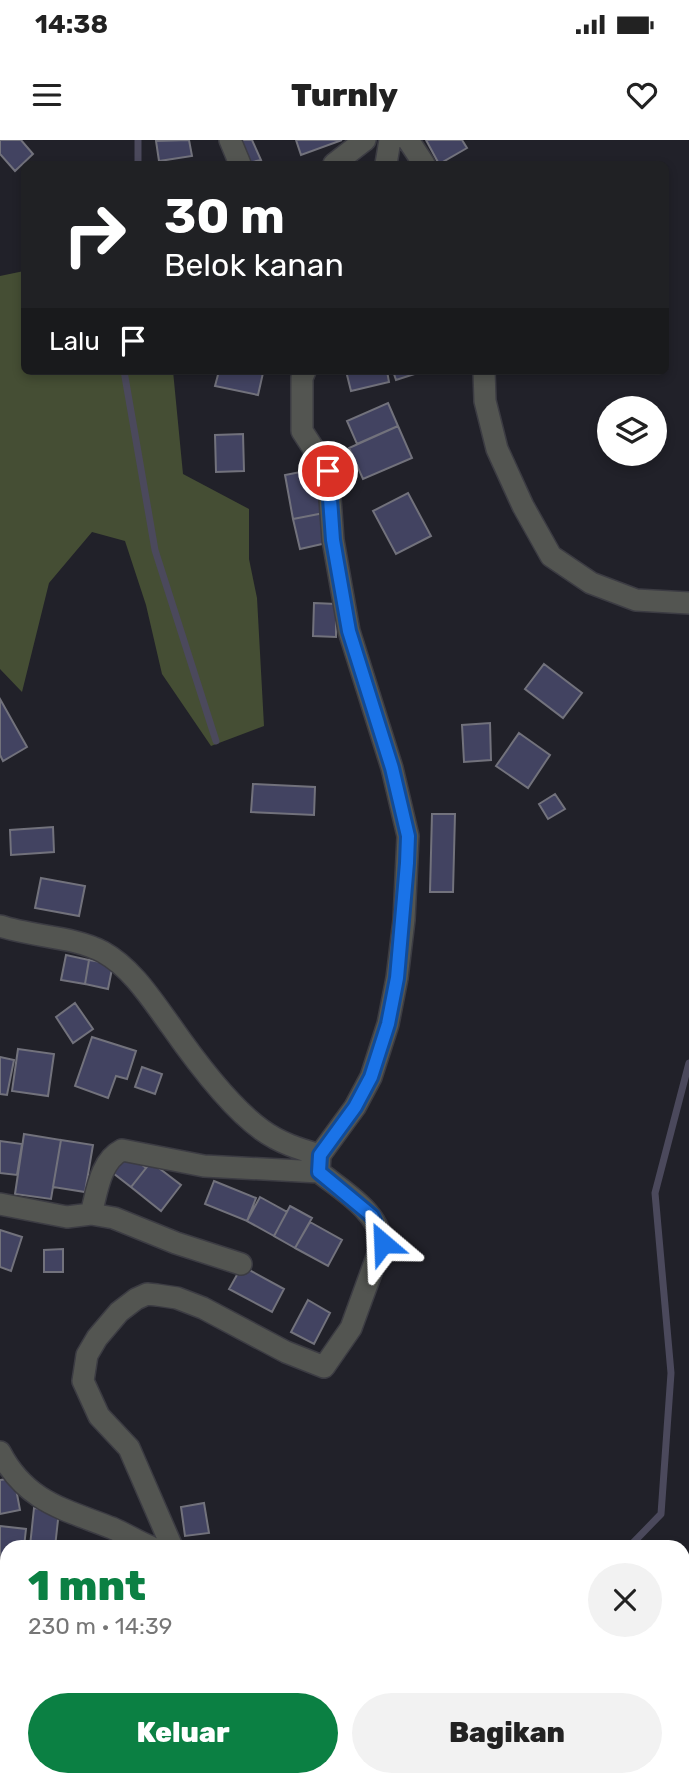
<!DOCTYPE html>
<html lang="id">
<meta charset="utf-8">
<style>
body{margin:0;font-family:Rubik,sans-serif;background:#f2f2f2;color:#222;height:100vh;display:flex;flex-direction:column;font-size:26px;white-space:nowrap}
*{box-sizing:border-box;margin:0}
p{font-size:23px;color:#767676}
.icon{flex:none;width:38px;height:38px;fill:none;stroke:currentColor;stroke-width:2;stroke-linecap:round;stroke-linejoin:round}
.map{position:relative;flex:1;overflow:hidden}
.panel{position:absolute;left:0px;top:1400px;width:690px;height:247px;display:flex;flex-direction:column;background:#fff;border-radius:21px 21px 0 0;box-shadow:0 4px 10px #0003}
.panel>*{flex:none}
.hud{position:absolute;left:21px;top:21px;width:648px;height:214px;border-radius:10px;box-shadow:0 4px 10px #0003;background:#202124;color:#fff;overflow:hidden}
.tools{position:absolute;left:597px;top:256px;display:grid;gap:14px}
.tools a{display:grid;place-items:center;width:70px;height:70px;border-radius:50%;background:#fff;box-shadow:0 4px 10px #0003;font-size:35px}
.pin{position:absolute;display:grid;place-items:center;width:60px;height:60px;color:#fff;margin:-30px;border:4px solid #fff;border-radius:50%;box-shadow:0 2px 7px #0007}
.me{position:absolute;width:77px;margin:-38px;rotate:334deg;stroke-linejoin:round;filter:drop-shadow(0 0 5px #0008)}
.turn{display:flex;align-items:center;gap:24px;height:147px;padding:0 28px;font-size:32px}
.turn .icon{width:91px;height:91px;stroke-width:2.5}
.turn b{display:block;font-size:49px;line-height:60px}
.then{display:flex;align-items:center;height:66px;padding:0 28px;background:#0003;gap:14px;font-size:26px}
.round{display:grid;place-items:center;flex:none;width:74px;height:74px;border-radius:37px;background:#f2f2f2}
.head{display:flex;align-items:center;justify-content:space-between;height:119px;padding:0 28px}
h1{font-size:42px;font-weight:800;line-height:52px;color:#0b8043}
.button{display:flex;gap:14px;margin-top:auto;padding:14px 28px}
.button a{flex:1;height:80px;border-radius:42px;background:#0b8043;color:#fff;font-size:28px;font-weight:800;line-height:80px;text-align:center}
.button a+a{background:#f2f2f2;color:#222}
.status{display:flex;justify-content:space-between;align-items:center;height:49px;padding:0 35px;background:#fff;direction:ltr}
.status svg{height:19px;fill:currentColor}
header{display:flex;justify-content:space-between;align-items:center;height:91px;padding:0 28px;background:#fff;font-size:32px;font-weight:800}
.map>svg:first-child{display:block}
.green{fill:#454e34}
.lines{fill:none;stroke-linecap:round;stroke-linejoin:round}
.stream{stroke:#4b495c;stroke-width:7}
.building{fill:#424361;stroke:#72727c;stroke-width:2}
.street-casing{stroke:#3c3c43;stroke-width:24}
.street{stroke:#535551;stroke-width:21}
.route-casing{stroke:#114b97;stroke-width:18}
.route{stroke:#1a73e8;stroke-width:12}
</style>
<div class="status"><b>14:38</b><svg viewBox="0 0 49 12"><path d="M0 12V9h3v3zM5 12V6h3v6zM10 12V3h3v9zM15 12V0h3v12zM26 1h20v11H26zM47 4h2v5h-2z"/></svg></div>
<header><svg class="icon" aria-label="menu" viewBox="0 0 24 24"><path d="M4 6h16M4 12h16M4 18h16"/></svg>Turnly<svg class="icon" aria-label="heart" viewBox="0 0 24 24"><path d="M12 20l-8-8c-3-5 5-10 8-4 3-6 11-1 8 4z"/></svg></header>
<div class="map">
<svg width="689" height="1646" viewBox="0 0 689 1646">
<rect width="100%" height="100%" fill="#212129"/>
<!-- green -->
<path class="green" d="M24,131V231H173L183,334L249,369V419L257,458L264,586L211,606L162,534L146,465L125,401L92,392L49,443L22,552L0,529V136Z"/>
<g class="lines">
<!-- stream -->
<path class="stream" d="M138,24V0
M124,231L155,410L216,601
M629,1407L661,1374L671,1233L655,1053L689,923
M502,1646L503,1640"/>
</g>
<!-- building -->
<path class="building" d="M0,0H21L33,14L15,31L0,14Z
M189,0L192,16L159,21L156,1Z
M234,0H252L261,20L244,24Z
M296,0H342L301,15Z
M426,0H462L467,8L439,24Z
M219,231L263,233L258,255L215,246Z
M346,231H387L389,242L351,251Z
M393,231H424L396,240Z
M388,263L398,286L357,304L347,281Z
M398,286L412,318L363,339L349,308Z
M243,294L244,331L216,332L215,295Z
M316,329L324,373L293,379L285,335Z
M408,353L431,396L396,414L373,371Z
M324,373L331,402L300,409L293,379Z
M314,463L336,464V497L313,496Z
M544,524L582,553L563,578L525,549Z
M0,559L27,607L3,621L0,615Z
M490,583L491,620L464,622L462,585Z
M519,593L550,615L528,648L496,626Z
M253,644L315,647L314,675L251,672Z
M555,654L565,669L548,679L539,664Z
M432,674H455L453,752H430Z
M53,687L54,712L11,715L10,690Z
M41,738L85,746L79,776L35,768Z
M66,815L89,820L85,844L61,840Z
M89,820L113,824L108,849L85,844Z
M75,863L93,889L73,903L56,877Z
M92,897L136,911L127,939L116,936L108,958L75,946Z
M18,909L54,914L48,956L12,951Z
M0,917L14,920L7,955L0,954Z
M142,927L162,934L155,954L135,947Z
M24,994L61,1000L51,1059L15,1054Z
M61,1000L93,1005L85,1052L53,1047Z
M0,1001L22,1004L17,1035L0,1033Z
M128,1014L146,1028L131,1047L113,1033Z
M151,1022L181,1045L161,1071L131,1047Z
M214,1041L256,1058L247,1081L205,1064Z
M260,1057L287,1072L274,1096L247,1081Z
M290,1066L312,1078L295,1108L274,1096Z
M310,1082L342,1100L328,1126L295,1108Z
M0,1090L22,1097L11,1131L0,1127Z
M63,1109V1132H44V1110Z
M242,1126L284,1149L272,1172L229,1149Z
M308,1160L330,1173L314,1204L291,1192Z
M14,1338L20,1370L0,1374V1340Z
M204,1363L209,1393L185,1396L181,1367Z
M34,1368L59,1371L55,1407L30,1406Z
M0,1386L26,1389L24,1407H7V1424H0Z"/>
<g class="lines">
<defs>
<path id="street" d="M230,0L240,24
M408,0L424,24
M334,24L365,0
M386,24L390,0
M484,231L485,261L497,309L523,366L551,416L591,443L636,460L689,463
M0,786C33,797 73,796 103,812C132,828 152,860 171,886C194,919 230,967 262,990C280,1003 299,1009 320,1015
M0,1064L67,1077L91,1074L114,1078L176,1103L241,1124
M91,1074C97,1052 100,1021 122,1010L204,1026L319,1032
M0,1312C26,1362 64,1369 112,1388C126,1394 138,1402 151,1407
M172,1407L129,1308L99,1276L83,1241L87,1215L97,1198L119,1172L136,1159L147,1154L157,1155L177,1158L203,1168L286,1212L324,1227L351,1188L382,1103C378,1071 343,1051 319,1032L320,1015L355,967L371,937L388,884L397,838L404,780L408,696L392,628L349,491L333,400L328,331L302,291V238L305,231
M0,1470L7,1476
M202,1640L203,1646"/>
</defs>
<!-- street casing -->
<use href="#street" class="street-casing"/>
<!-- street -->
<use href="#street" class="street"/>
</g>
<g class="lines">
<defs>
<path id="route" d="M328,331L333,400L349,491L392,628L408,696L407,723L397,838L388,884L371,937L355,967L320,1015L319,1032L372,1076L383,1103"/>
</defs>
<!-- route casing -->
<use href="#route" class="route-casing"/>
<!-- route -->
<use href="#route" class="route"/>
</g>
</svg>
<div class="tools">
<a><svg class="icon" aria-label="layers" viewBox="0 0 24 24"><path d="M12 4l9 5-9 5-9-5zM3 14l9 5 9-5"/></svg></a>
</div>
<div class="pin" style="left:328px;top:331px;background:#d93025"><svg class="icon" aria-label="arrive" viewBox="0 0 24 24"><path d="M6 21V4h12l-3 4 3 4H6"/></svg></div>
<svg class="me" style="left:383px;top:1103px" viewBox="-20 -20 40 40"><path d="M0-17L14 15 0 8-14 15z" fill="#1a73e8" stroke="#fff" stroke-width="4"/></svg>
<div class="hud">
<div class="turn"><svg class="icon" aria-label="right" viewBox="0 0 24 24"><path d="M7 20v-9h11M14 6l5 5-5 5"/></svg><div><b>30 m</b>Belok kanan</div></div>
<div class="then">Lalu<svg class="icon" aria-label="arrive" viewBox="0 0 24 24"><path d="M6 21V4h12l-3 4 3 4H6"/></svg></div>
</div>
<section class="panel">
<div class="head"><div><h1>1 mnt</h1><p>230 m · 14:39</p></div><a class="round"><svg class="icon" aria-label="close" viewBox="0 0 24 24"><path d="M6 6l12 12M18 6L6 18"/></svg></a></div>
<div class="button"><a>Keluar</a><a>Bagikan</a></div>
</section>
</div>
